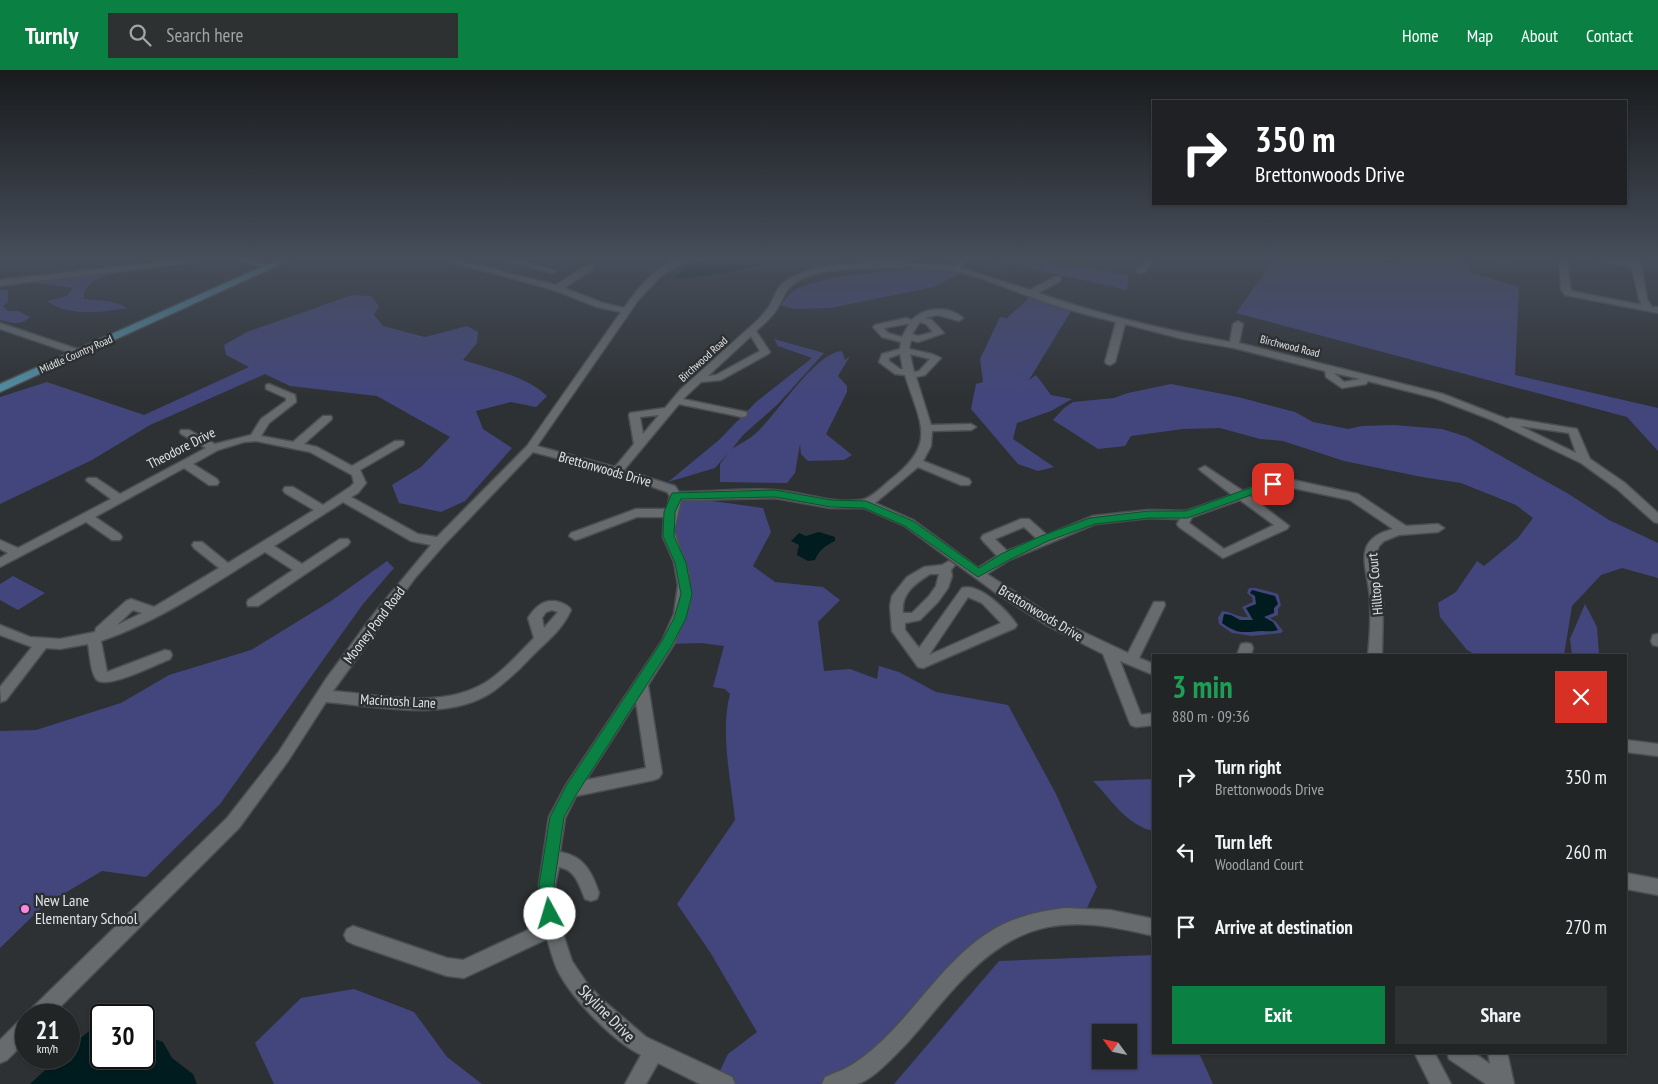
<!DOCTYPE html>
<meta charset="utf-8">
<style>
body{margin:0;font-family:"PT Sans Narrow",sans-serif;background:#2e3132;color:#f1f3f6;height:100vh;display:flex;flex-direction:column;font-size:19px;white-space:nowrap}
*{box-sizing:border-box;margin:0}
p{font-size:16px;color:#a2a5a7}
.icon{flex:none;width:28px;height:28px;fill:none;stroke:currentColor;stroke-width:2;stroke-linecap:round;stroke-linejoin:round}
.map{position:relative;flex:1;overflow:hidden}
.sheet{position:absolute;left:1152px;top:584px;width:475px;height:400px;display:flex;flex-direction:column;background:#222526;border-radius:0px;box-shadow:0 1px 4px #0004,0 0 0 1px #3f4243}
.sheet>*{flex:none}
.banner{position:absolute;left:1152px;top:30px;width:475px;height:105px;border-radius:0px;box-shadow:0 1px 4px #0004,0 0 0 1px #3f4243;background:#202124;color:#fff;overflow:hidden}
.needle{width:32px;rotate:303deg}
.tools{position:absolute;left:1092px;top:954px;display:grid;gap:10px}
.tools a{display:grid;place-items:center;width:45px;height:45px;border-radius:0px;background:#222526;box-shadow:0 1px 4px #0004,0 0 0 1px #3f4243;font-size:25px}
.speed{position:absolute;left:15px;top:934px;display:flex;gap:10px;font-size:25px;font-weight:700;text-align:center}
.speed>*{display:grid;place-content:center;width:65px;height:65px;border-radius:50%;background:#222526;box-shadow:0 1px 4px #0004,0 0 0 1px #3f4243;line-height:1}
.speed small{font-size:12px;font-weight:400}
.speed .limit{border:2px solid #111;border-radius:8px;background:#fff;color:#111}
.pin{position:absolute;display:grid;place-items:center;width:42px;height:42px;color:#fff;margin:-21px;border-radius:10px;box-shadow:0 2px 8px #0006}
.me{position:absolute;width:55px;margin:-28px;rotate:354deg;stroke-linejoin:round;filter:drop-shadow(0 0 4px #0008)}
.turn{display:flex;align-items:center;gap:18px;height:105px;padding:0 20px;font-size:22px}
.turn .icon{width:65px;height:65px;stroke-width:2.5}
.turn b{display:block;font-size:35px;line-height:42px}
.round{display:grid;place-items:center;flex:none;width:52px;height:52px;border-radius:0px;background:#2e3132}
.headline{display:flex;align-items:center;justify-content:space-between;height:85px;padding:0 20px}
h1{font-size:30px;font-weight:700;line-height:38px;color:#1e9e55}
.cta{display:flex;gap:10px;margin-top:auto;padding:10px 20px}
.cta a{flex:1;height:58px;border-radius:0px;background:#0b8043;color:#fff;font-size:20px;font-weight:700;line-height:58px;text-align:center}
.cta a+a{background:#2e3132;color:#f1f3f6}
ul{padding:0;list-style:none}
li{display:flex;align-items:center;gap:15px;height:75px;padding:0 20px}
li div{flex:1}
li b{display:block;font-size:19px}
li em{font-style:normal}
header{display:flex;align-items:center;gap:30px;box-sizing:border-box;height:70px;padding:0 25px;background:#0b8043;color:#fff}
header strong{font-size:24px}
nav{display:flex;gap:28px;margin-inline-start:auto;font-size:18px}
.search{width:350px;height:45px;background:#2e3132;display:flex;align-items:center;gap:12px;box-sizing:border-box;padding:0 18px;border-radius:0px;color:#a2a5a7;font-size:19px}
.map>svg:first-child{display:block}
.green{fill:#43467d;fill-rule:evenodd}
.water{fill:#001c1f}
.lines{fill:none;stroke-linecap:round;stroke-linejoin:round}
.minor-casing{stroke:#4b4e50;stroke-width:3}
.major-casing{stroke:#4b4e50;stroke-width:3}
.minor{fill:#676b6d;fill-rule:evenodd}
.major{fill:#5190a4;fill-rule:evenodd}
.route{fill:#0b8043;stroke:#07532c}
.poi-dot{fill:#fc86e4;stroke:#2e3133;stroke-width:2}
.labels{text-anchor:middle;stroke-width:5;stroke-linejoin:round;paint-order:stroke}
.far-street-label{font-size:11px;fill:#e1e3e5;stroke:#2e3133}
.street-label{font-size:14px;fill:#e1e3e5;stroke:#2e3133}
.near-poi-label{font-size:16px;fill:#e1e3e5;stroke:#2e3133;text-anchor:start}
.near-street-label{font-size:16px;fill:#e1e3e5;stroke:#2e3133}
</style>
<header>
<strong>Turnly</strong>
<div class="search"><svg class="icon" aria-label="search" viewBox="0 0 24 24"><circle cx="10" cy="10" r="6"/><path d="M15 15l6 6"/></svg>Search here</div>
<nav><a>Home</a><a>Map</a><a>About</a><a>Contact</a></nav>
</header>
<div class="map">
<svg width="1658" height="1014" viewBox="0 0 1658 1014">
<rect width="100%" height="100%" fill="#2e3133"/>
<!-- green -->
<path class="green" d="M982,188H1046L1050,193L1069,198L1084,197L1129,205L1127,220Z
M1286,188H1360L1393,194L1401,188H1467L1472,203L1519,217L1515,305L1658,338V381L1627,347L1236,243L1272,193Z
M925,197L960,204L933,217L831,238L794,239L781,235C784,231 787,226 791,223C812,205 895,201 925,197Z
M120,202C105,206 83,210 84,229C99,231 113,229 127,238C103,242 68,247 47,231L67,226L73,218C70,217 35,213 27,212Z
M8,219V232L3,236L8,241H18L30,247C20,256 12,253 0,250V220Z
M352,225L371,226L379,236L374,245L383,256L425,267L467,256L478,262L477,273L463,290C491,299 526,306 547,326L536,337L511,332L476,341L483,359L512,378L465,431L441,442L399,433L392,415L421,397L450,367L377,326L290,316L265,304L150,355L92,390L0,434V327L47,312L144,345L249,297L226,285L224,275L247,262Z
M1030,227L1071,241L1029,310L1036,305L1051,325L1072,329L1051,341L1017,353L1013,369L1054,397L1038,401L1018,394L971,339L976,314L983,312L980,289L1000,247L1007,248Z
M774,269L824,283L778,334L743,365L732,379C739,374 748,370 755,364C777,345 815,282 842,281L845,290L850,286L838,306L847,316V322L826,364L852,385L844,390L808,391L801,384L800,374L795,403L787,413L720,412V394L728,383L715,398L668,412L719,370L756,332L812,288L778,276Z
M1171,314L1238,327L1295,342L1313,352L1348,359L1362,356L1394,355L1442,359L1467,367L1567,423L1609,450L1658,473V508L1622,498L1601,505L1572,536L1564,585H1477L1467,580L1440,547L1438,533L1456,522L1477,491L1484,496L1518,468L1533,448L1516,435L1461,413L1422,407L1344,391L1283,371L1260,369L1220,358L1183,359L1131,366L1125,376L1098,379L1053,350L1064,338L1073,332L1114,328L1128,323Z
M676,426L763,438L771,462L753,496L775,512L823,517L840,530L818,552L824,601L850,599L877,609L879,596L899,602L936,622L1008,635L1056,724L1097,817L1083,846L1018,857L900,967L832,1014H725L715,1011L728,984L757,962L710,882L677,834L735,750C731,710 720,663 730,624L725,619L713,617L724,576L701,573L667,574L686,524L668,466Z
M387,491L394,498L363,534L220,734L146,807L102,801L43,836L0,878V661L36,660L121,633L169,605L251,580L331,531Z
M13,506L45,523L18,540L0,530V514Z
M1249,518H1256L1278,524L1281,535L1278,539V545L1270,548L1276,552L1283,561L1281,563L1252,566L1232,563L1219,554L1218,548L1222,541C1232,542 1239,548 1248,547L1242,537L1253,532L1252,527L1247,523Z
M1585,534L1597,557L1599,585H1572L1570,569Z
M1154,709V761C1127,756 1111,729 1093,711Z
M1154,885V982L1199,983L1213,1014H894L999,891ZM1129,962V990H1101V962Z
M354,919L414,942L447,987L482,1014H274L255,973L301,928Z"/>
<!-- water -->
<path class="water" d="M710,188H768L769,190C753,201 696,208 676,208L674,206L685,198Z
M819,462L835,467V471C825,476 819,480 815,490L808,491L797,485L799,475L791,471L799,463L806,466Z
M1252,520L1275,526L1278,534L1274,538V543L1264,547L1273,552L1278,560C1272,562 1268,561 1262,561C1244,562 1238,565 1222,553L1224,544L1231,545L1240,550H1253L1246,538L1256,534L1255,526L1250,523Z
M101,951V988H144V965L163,972L172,988L193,1004L197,1014H30L58,988H69V978Z"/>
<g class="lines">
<defs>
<path id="minor" d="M190,188H208L204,190C136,201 68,206 0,216V210C63,202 127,197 190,188Z
M234,188H245L273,197L269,199Z
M436,188H448L556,215L586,196H592V200L564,218L603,233L624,238C639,217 661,188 689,188L661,206L639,229L537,376L615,397L634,374L629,345L630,343L665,338L681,319L759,249C762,245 766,241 769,237C774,229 775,221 782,214C813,186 913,192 953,196L960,188H968L960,198L1030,220L1054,207H1060V211L1038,223C1100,245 1165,260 1230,272L1233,254L1238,251L1243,254L1239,273L1443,324L1507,349L1511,348L1577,359L1590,389L1625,413L1658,443V453L1654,452L1617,419L1581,393L1492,350L1435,328L1368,311L1366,314L1342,318L1326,307L1325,301L1234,278L1183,269L1125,254L1115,292L1110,295L1107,294L1105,292L1116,252C1087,245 1057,237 1029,226C1005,218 980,206 954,201C925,196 896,197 867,198C846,199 819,200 800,210C784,218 785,226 777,239C772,247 764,254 756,261L770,282L768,284L721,310L701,312L683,329L746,342L747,344L746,346L742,347L679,334L624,400L675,416L679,422C711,422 743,418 774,420C804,422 831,434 861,430C870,429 882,417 889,411C938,373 921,356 905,305L895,304L879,292L882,284L900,279L901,272L882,267L873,257L875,255L906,248L912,250C925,236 950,236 963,248L959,251L938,245L925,248L932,250L944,263L918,272L911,270L909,279L932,284L941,288L925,305L916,307L931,355L971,354L976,357L971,360L932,361L931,376L923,391L969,409L971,412L969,415H961L918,397L875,433L913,450L978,498L997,486L983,471L981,468L983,465L1021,449H1029L1047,465L1093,446L1149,440L1186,441L1232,425L1201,401L1199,399L1205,396L1243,421L1273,410H1293L1358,424L1406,456L1438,454L1444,458L1438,462L1399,465L1384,471L1379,476L1375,487L1383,534L1382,585H1368C1370,566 1371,546 1370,527C1367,496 1351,470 1393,459L1350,430L1293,418H1274L1250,426L1289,456L1287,459L1223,488L1179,457L1177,454L1180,449L1149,448L1095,454L1009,490L987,504L1058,550L1128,583L1154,532H1164L1165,535L1139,588L1154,594V605L1120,591L1141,645L1154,643V655L1136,657L1131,655L1129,651L1103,584L1048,556L996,523L905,456L864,438H831L775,428L681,430L674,461L689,504L690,534L674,574L648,615L662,703L659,708L654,710L576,726L565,748L560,782C584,786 592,802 599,823L597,829L591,831L585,829C579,815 576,800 559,797L555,815L561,858L572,891L588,915L605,932L646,967L732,1007L735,1014H700L658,993L646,1014H625L641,985C613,971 574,931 559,903C553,892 551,880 547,869L464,908L447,906L353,874L347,871L344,865L347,859L353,856L447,888L463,890L543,853L539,815L549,747L566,715L662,571L674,544L678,515L674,492L663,467L664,447H637L579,469L575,470L569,466L571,463L636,439H667L670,426L667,422L613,403L533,382L444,475L415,508L333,621C382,625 438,639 483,614C502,603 519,583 534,568L528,548C536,535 547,527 562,533C566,535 569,536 571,540C563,559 546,572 532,586C521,598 508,610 495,620C450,653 378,636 326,632L288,691L239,758L52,945H30L32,938L227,748L278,683L326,609L376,541L431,475L411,471L343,432L274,476L302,494L340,469H348L350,472L348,475L258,536H248L247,533L248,530L293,500L265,482C210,516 162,550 101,571L107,602L165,580L170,581L172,585L170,589C157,594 105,621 96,609C90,601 90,584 88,574L60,579L46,578L6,630L1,632L0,617L32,577L0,565V555L30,567L60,569L95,562L96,558L126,531L131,529L154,537L219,498L194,478L192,475L194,472H202L228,493L314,440L285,423L283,420L285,417H293L323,435L350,417L354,413L352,405L310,382L256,371L244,372L218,380L193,394L217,409L219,412L217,415H209L184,398L95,447L120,464L122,467L120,470H112L86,452L0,497V488L8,483L0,479V470L18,478L111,429L88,412L86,410L88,408H96L120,424L206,378L181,364L180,362L181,360H189L215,374L251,365L261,349L286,331V328L266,319V315L269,314L295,325L296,332L269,353L261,366L293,372L323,346H331L332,348L331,350L304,374L317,377L352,396L395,371H403L404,373L403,375L360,400L366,413L358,423L351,427L418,464L437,467L527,376L621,242L597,237L554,220ZM920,252L926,254L933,262L918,266L912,264ZM906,254H909L902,267L888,263L884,258ZM751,266L760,281L716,305L708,306ZM900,284L903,299H900L889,291V288ZM910,284L930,289L919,301L914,302ZM1334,303L1360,309L1344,312ZM659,345L643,364L640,347ZM1520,356L1569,363L1576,383ZM1240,430L1274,455L1224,479L1189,453L1192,447ZM1024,457L1037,469L1007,481L995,469ZM133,540L142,543L117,555ZM552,540L558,542L544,558L542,548L546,542ZM636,632L646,698L586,710Z
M496,188H508L556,201L552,203Z
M1147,188H1155L1144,203H1138L1137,201Z
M1485,188H1501L1511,191L1507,193Z
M1564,188H1573L1567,193L1571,221L1642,235L1639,229L1632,197L1592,190L1588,188H1605L1631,192L1632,188H1640L1647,229L1652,237H1658V243L1565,225L1561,219L1559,192Z
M0,253L83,281L85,283L80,286L77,285L0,259Z
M949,491L955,495L951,500L952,506L948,518L938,532L920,550L905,553V560L919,578L962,518C979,512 1008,541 1017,555L1015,558L923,598L918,597L892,561L890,536L892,526L907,507L924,497L942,495ZM930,504H939L936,516L929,526L912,543H903C901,523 915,514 930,504ZM968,527L982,533L1001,553L929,585Z
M1658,564V576L1653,575L1651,571L1653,565Z
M1246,573L1251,574L1253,578L1251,585H1237L1241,574Z
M1626,670L1658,674V686L1626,682Z
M1626,803L1658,809V825L1626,819Z
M1065,838L1110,840L1154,849V866C1070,845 1021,847 959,913C941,932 925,953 907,973C895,985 873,1010 857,1014C847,1014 833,1014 822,1014L825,1007C837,1002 849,998 859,990C911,953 940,890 996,858C1018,846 1041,841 1065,838Z
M26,949V971L7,990L0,993V970L19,951Z
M1414,982H1434L1451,1014H1430Z
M1447,982H1473L1490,994L1488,982H1507L1514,1014H1486L1449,989Z"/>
<path id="major" d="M282,188H294L0,322V314Z"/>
</defs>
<!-- minor casing -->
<use href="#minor" class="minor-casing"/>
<!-- major casing -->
<use href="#major" class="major-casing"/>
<!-- minor -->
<use href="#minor" class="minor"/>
<!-- major -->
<use href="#major" class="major"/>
</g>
<!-- sky -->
<linearGradient id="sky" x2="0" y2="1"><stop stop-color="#191b1c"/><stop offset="0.57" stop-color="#464e5b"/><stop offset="1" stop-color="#464e5b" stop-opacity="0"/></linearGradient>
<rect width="1658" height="330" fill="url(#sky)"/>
<!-- route -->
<path class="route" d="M1269,411H1273L1278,414L1276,416L1187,448H1149L1095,454L1048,471L1009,490L978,507L905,456L864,438L831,437L775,427L681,429L675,442L674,466L686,493L692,524L686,548L671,577L576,725L564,747L554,815L558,844L556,849L550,851L545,849L539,815L550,747L566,716L662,571L674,548L681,524L675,493L663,466L664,442L672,423L775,420L831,430L866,431L913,451L979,498L1001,484L1041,466L1090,448L1149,441H1186Z"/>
<!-- markers -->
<circle class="poi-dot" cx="25" cy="839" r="5"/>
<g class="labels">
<!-- far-street labels -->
<g class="far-street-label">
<text transform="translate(1290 276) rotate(14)" y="4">Birchwood Road</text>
<text transform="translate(76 284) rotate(-24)" y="4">Middle Country Road</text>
<text transform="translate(703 289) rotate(-42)" y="4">Birchwood Road</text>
</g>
<!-- street labels -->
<g class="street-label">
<text transform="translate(181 378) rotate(-27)" y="5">Theodore Drive</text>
<text transform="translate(605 399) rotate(16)" y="5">Brettonwoods Drive</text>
<text transform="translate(1375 514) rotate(-95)" y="5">Hilltop Court</text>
<text transform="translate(1041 543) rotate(31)" y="5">Brettonwoods Drive</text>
<text transform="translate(374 555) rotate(-53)" y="5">Mooney Pond Road</text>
<text transform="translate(398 631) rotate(3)" y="5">Macintosh Lane</text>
</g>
<!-- near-poi labels -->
<g class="near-poi-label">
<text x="35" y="836">New Lane<tspan x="35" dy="18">Elementary School</tspan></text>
</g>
<!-- near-street labels -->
<g class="near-street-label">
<text transform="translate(607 943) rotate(45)" y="6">Skyline Drive</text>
</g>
</g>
</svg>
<div class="tools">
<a><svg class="needle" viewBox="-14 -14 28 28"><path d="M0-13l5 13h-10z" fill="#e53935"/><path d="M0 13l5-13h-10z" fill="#a2a5a7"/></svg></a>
</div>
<div class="speed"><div>21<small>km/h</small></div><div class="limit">30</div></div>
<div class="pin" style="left:1273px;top:414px;background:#d93025"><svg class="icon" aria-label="arrive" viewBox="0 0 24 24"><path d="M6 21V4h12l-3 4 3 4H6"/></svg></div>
<svg class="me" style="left:550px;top:844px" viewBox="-20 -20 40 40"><circle r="19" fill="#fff"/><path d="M0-13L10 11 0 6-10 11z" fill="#0b8043"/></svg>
<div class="banner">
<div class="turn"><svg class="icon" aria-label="right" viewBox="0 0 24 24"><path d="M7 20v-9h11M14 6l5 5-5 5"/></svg><div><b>350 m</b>Brettonwoods Drive</div></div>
</div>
<section class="sheet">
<div class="headline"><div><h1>3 min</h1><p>880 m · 09:36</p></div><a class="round" style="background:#d93025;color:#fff"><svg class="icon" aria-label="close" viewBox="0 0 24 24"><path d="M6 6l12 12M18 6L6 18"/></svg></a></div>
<ul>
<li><svg class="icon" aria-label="right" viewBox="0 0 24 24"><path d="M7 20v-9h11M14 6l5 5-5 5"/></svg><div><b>Turn right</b><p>Brettonwoods Drive</p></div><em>350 m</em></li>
<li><svg class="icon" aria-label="left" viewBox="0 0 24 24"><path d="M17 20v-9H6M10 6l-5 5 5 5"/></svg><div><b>Turn left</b><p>Woodland Court</p></div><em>260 m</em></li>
<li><svg class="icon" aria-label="arrive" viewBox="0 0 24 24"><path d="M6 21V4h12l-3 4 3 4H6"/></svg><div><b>Arrive at destination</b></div><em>270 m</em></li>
</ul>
<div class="cta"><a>Exit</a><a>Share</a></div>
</section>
</div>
